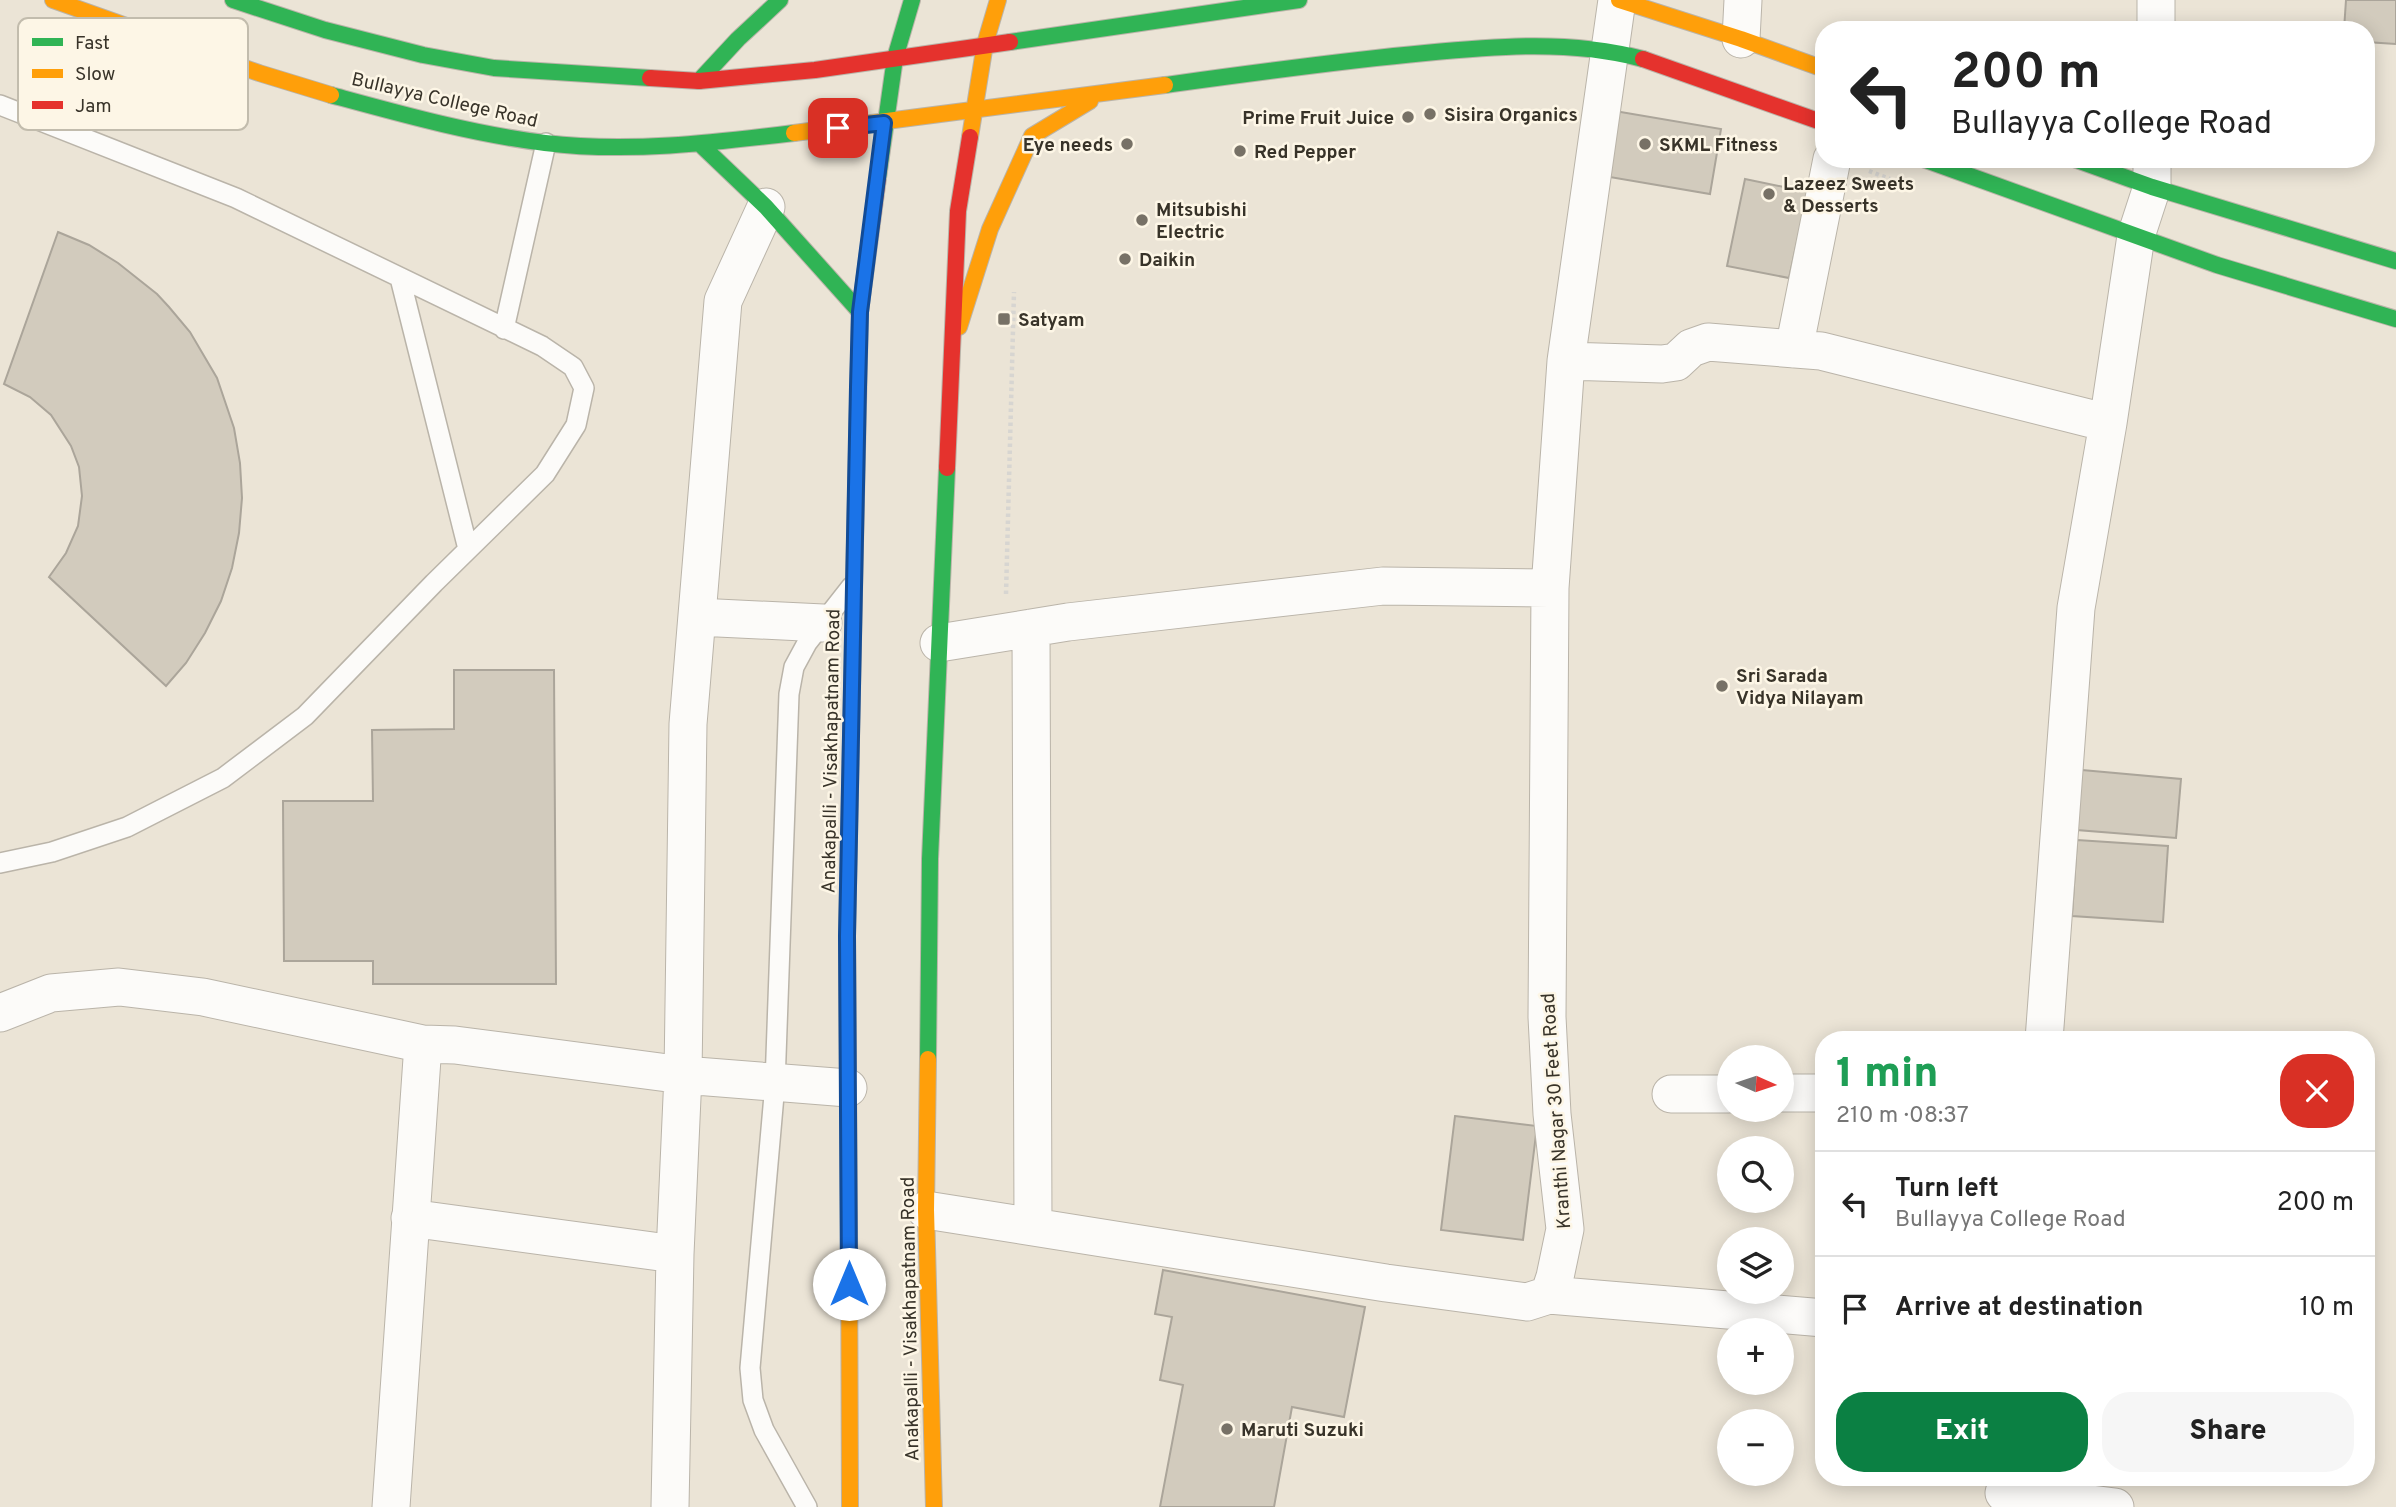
<!DOCTYPE html>
<meta charset="utf-8">
<style>
body{margin:0;font-family:Overpass,sans-serif;background:#f6f6f6;color:#222;height:100vh;display:flex;flex-direction:column;font-size:26px;white-space:nowrap}
*{box-sizing:border-box;margin:0}
p{font-size:23px;color:#767676}
.icon{flex:none;width:38px;height:38px;fill:none;stroke:currentColor;stroke-width:2;stroke-linecap:round;stroke-linejoin:round}
.map{position:relative;flex:1;overflow:hidden}
.details{position:absolute;left:1815px;top:1031px;width:560px;height:455px;display:flex;flex-direction:column;background:#fff;border-radius:28px;box-shadow:0 4px 18px #0003}
.details>*{flex:none}
.banner{position:absolute;left:1815px;top:21px;width:560px;height:147px;border-radius:28px;box-shadow:0 4px 18px #0003;background:#fff;color:#222;overflow:hidden}
.needle{width:46px;rotate:93deg}
.controls{position:absolute;left:1717px;top:1045px;display:grid;gap:14px}
.controls a{display:grid;place-items:center;width:77px;height:77px;border-radius:50%;background:#fff;box-shadow:0 4px 18px #0003;font-size:35px}
.pin{position:absolute;display:grid;place-items:center;width:60px;height:60px;color:#fff;margin:-30px;border-radius:14px;box-shadow:0 4px 10px #0006}
.me{position:absolute;width:77px;margin:-38px;rotate:0deg;stroke-linejoin:round;filter:drop-shadow(0 0 5px #0008)}
.turn{display:flex;align-items:center;gap:24px;height:147px;padding:0 21px;font-size:32px}
.turn .icon{width:91px;height:91px;stroke-width:2.5}
.turn b{display:block;font-size:49px;line-height:60px}
.round{display:grid;place-items:center;flex:none;width:74px;height:74px;border-radius:28px;background:#f6f6f6}
.head{display:flex;align-items:center;justify-content:space-between;height:119px;padding:0 21px}
h1{font-size:42px;font-weight:800;line-height:52px;color:#1e9e55}
.action{display:flex;gap:14px;margin-top:auto;padding:14px 21px}
.action a{flex:1;height:80px;border-radius:28px;background:#0b8043;color:#fff;font-size:28px;font-weight:800;line-height:80px;text-align:center}
.action a+a{background:#f6f6f6;color:#222}
ul{padding:0;list-style:none}
li{display:flex;align-items:center;gap:21px;height:105px;padding:0 21px;border-top:2px solid #e0e0e0}
li div{flex:1}
li b{display:block;font-size:26px}
li em{font-style:normal}
.map>svg:first-child{display:block}
.building{fill:#d2cbbd;stroke:#aba59a;stroke-width:2}
.lines{fill:none;stroke-linecap:round;stroke-linejoin:round}
.lane-casing{stroke:#bab4a9;stroke-width:22}
.street-casing{stroke:#bab4a9;stroke-width:39}
.fast-casing{stroke:#bab4a9;stroke-width:18}
.slow-casing{stroke:#bab4a9;stroke-width:18}
.jam-casing{stroke:#bab4a9;stroke-width:18}
.path{stroke:#d7d5d1;stroke-width:4.5;stroke-dasharray:3.5 3.5;stroke-linecap:butt}
.lane{stroke:#fcfbf9;stroke-width:19}
.street{stroke:#fcfbf9;stroke-width:37}
.fast{stroke:#30b455;stroke-width:16}
.slow{stroke:#ff9f0a;stroke-width:16}
.jam{stroke:#e5322d;stroke-width:16}
.route-casing{stroke:#114b97;stroke-width:18}
.route{stroke:#1a73e8;stroke-width:12}
.poi-dot{fill:#777166;stroke:#fdf6e6;stroke-width:2.5}
.labels{text-anchor:middle;stroke-width:5;stroke-linejoin:round;paint-order:stroke}
.street-label{font-size:19px;fill:#383329;stroke:#fdf6e6}
.poi-label{font-size:19px;font-weight:bold;fill:#383329;stroke:#fdf6e6;text-anchor:start}
.key{fill:#fdf6e6;stroke:#c2bcad;stroke-width:2}
.key-label{font-size:19px;fill:#383329}
</style>
<div class="map">
<svg width="2396" height="1507" viewBox="0 0 2396 1507">
<rect width="100%" height="100%" fill="#ebe4d6"/>
<!-- building -->
<path class="building" d="M2346,0H2396V44L2366,42V30H2344Z
M1603,109L1721,129L1710,194L1592,174Z
M1745,179L1808,192L1789,278L1727,266Z
M58,232L89,245L118,263L157,294L169,307L190,332L217,378L234,428L240,463L242,498L239,533L232,568L221,601L205,633L186,663L166,686L49,577L66,553L78,526L82,496L79,467L71,446L51,415L30,397L4,384Z
M454,670H554L556,984H373V961H284L283,801H373L372,730L454,729Z
M2082,770L2181,779L2176,838L2077,830Z
M2077,840L2168,846L2163,922L2072,916Z
M1455,1116L1537,1126L1523,1240L1441,1230Z
M1163,1270L1365,1307L1344,1417L1292,1407L1274,1507H1160L1183,1385L1160,1380L1172,1317L1155,1314Z"/>
<g class="lines">
<defs>
<path id="lane" d="M0,105L236,198L542,346L573,367L584,388L576,425L545,474L434,583L305,716L223,778L127,827L52,852L0,863
M400,278L468,549
M504,329L546,143
M807,1507L764,1430L753,1400L750,1368L775,1084L789,694L794,667L807,643L851,587"/>
<path id="street" d="M2156,30V0
M1741,39L1743,0
M1794,349L1832,159
M1566,361L1662,364L1676,362L1691,348L1708,342L1821,351L2108,423
M697,617L823,623
M1031,628L1033,1226
M939,643L1068,622L1383,586L1550,588L1566,361L1617,0
M0,1013L51,993L119,987L203,997L423,1044
M2044,1040L2076,608L2108,423L2136,236L2152,187V159
M1782,1093H1824
M1671,1094H1729
M926,1210L1386,1283L1527,1302L1549,1295L1555,1277L1565,1229L1552,1114L1547,1017L1550,588
M410,1218L675,1254
M1549,1295L1824,1318
M2004,1493L2115,1507
M391,1507L423,1044L455,1045L683,1075L848,1088
M670,1507L675,1254L683,1075L688,724L723,301L766,207"/>
<path id="fast" d="M233,0L325,30L423,55L494,68L650,78
M1010,42L1299,0
M699,81L738,39L780,0
M1165,85C1252,73 1338,61 1425,53C1499,46 1571,40 1643,59
M331,95C401,114 472,134 545,143C627,153 712,143 794,133
M700,144L766,207L860,312
M1923,159L2217,265L2396,319
M2074,159L2152,187L2396,261
M878,178L895,58L912,0
M928,1059L930,859L947,468
M849,1228L847,936L855,543"/>
<path id="slow" d="M53,0L259,73L331,95
M1619,0L1741,39L1824,69
M794,133L1165,85
M970,137L985,44L998,0
M959,327L990,229L1032,136L1090,101
M928,1059L926,1210L934,1507
M849,1228L850,1507"/>
<path id="jam" d="M1643,59L1824,123
M650,78L699,81L815,70L1010,42
M947,468L958,211L970,137
M855,543L860,312L878,178"/>
</defs>
<!-- lane casing -->
<use href="#lane" class="lane-casing"/>
<!-- street casing -->
<use href="#street" class="street-casing"/>
<!-- fast casing -->
<use href="#fast" class="fast-casing"/>
<!-- slow casing -->
<use href="#slow" class="slow-casing"/>
<!-- jam casing -->
<use href="#jam" class="jam-casing"/>
<!-- path -->
<path class="path" d="M1869,171L1890,179
M1006,594L1014,292"/>
<!-- lane -->
<use href="#lane" class="lane"/>
<!-- street -->
<use href="#street" class="street"/>
<!-- fast -->
<use href="#fast" class="fast"/>
<!-- slow -->
<use href="#slow" class="slow"/>
<!-- jam -->
<use href="#jam" class="jam"/>
</g>
<g class="lines">
<defs>
<path id="route" d="M838,128L884,123L860,312L858,387L847,936L849,1284"/>
</defs>
<!-- route casing -->
<use href="#route" class="route-casing"/>
<!-- route -->
<use href="#route" class="route"/>
</g>
<!-- markers -->
<g class="poi-dot">
<circle cx="1430" cy="114" r="7"/>
<circle cx="1408" cy="117" r="7"/>
<circle cx="1127" cy="144" r="7"/>
<circle cx="1645" cy="144" r="7"/>
<circle cx="1240" cy="151" r="7"/>
<circle cx="1769" cy="194" r="7"/>
<circle cx="1142" cy="220" r="7"/>
<circle cx="1125" cy="259" r="7"/>
<rect x="997" y="312" width="14" height="14" rx="3.5"/>
<circle cx="1722" cy="686" r="7"/>
<circle cx="1227" cy="1429" r="7"/>
</g>
<g class="labels">
<!-- street labels -->
<g class="street-label">
<text transform="translate(445 99) rotate(13)" y="7">Bullayya College Road</text>
<text transform="translate(830 751) rotate(-89)" y="7">Anakapalli - Visakhapatnam Road</text>
<text transform="translate(1555 1111) rotate(-94)" y="7">Kranthi Nagar 30 Feet Road</text>
<text transform="translate(909 1319) rotate(-91)" y="7">Anakapalli - Visakhapatnam Road</text>
</g>
<!-- poi labels -->
<g class="poi-label">
<text x="1444" y="121">Sisira Organics</text>
<text x="1394" y="124" text-anchor="end">Prime Fruit Juice</text>
<text x="1113" y="151" text-anchor="end">Eye needs</text>
<text x="1659" y="151">SKML Fitness</text>
<text x="1254" y="158">Red Pepper</text>
<text x="1783" y="190">Lazeez Sweets<tspan x="1783" dy="22">&amp; Desserts</tspan></text>
<text x="1156" y="216">Mitsubishi<tspan x="1156" dy="22">Electric</tspan></text>
<text x="1139" y="266">Daikin</text>
<text x="1018" y="326">Satyam</text>
<text x="1736" y="682">Sri Sarada<tspan x="1736" dy="22">Vidya Nilayam</tspan></text>
<text x="1241" y="1436">Maruti Suzuki</text>
</g>
</g>
<!-- legend -->
<rect x="18" y="18" width="230" height="112" rx="10" class="key"/>
<rect x="32" y="38" width="31" height="8" fill="#30b455"/>
<rect x="32" y="69" width="31" height="9" fill="#ff9f0a"/>
<rect x="32" y="101" width="31" height="8" fill="#e5322d"/>
<g class="key-label">
<text x="75" y="49">Fast</text>
<text x="75" y="80">Slow</text>
<text x="75" y="112">Jam</text>
</g>
</svg>
<div class="controls">
<a><svg class="needle" viewBox="-14 -14 28 28"><path d="M0-13l5 13h-10z" fill="#e53935"/><path d="M0 13l5-13h-10z" fill="#767676"/></svg></a>
<a><svg class="icon" aria-label="search" viewBox="0 0 24 24"><circle cx="10" cy="10" r="6"/><path d="M15 15l6 6"/></svg></a>
<a><svg class="icon" aria-label="layers" viewBox="0 0 24 24"><path d="M12 4l9 5-9 5-9-5zM3 14l9 5 9-5"/></svg></a>
<a>+</a>
<a>−</a>
</div>
<div class="pin" style="left:838px;top:128px;background:#d93025"><svg class="icon" aria-label="arrive" viewBox="0 0 24 24"><path d="M6 21V4h12l-3 4 3 4H6"/></svg></div>
<svg class="me" style="left:849px;top:1284px" viewBox="-20 -20 40 40"><circle r="19" fill="#fff"/><path d="M0-13L10 11 0 6-10 11z" fill="#1a73e8"/></svg>
<div class="banner">
<div class="turn"><svg class="icon" aria-label="left" viewBox="0 0 24 24"><path d="M17 20v-9H6M10 6l-5 5 5 5"/></svg><div><b>200 m</b>Bullayya College Road</div></div>
</div>
<section class="details">
<div class="head"><div><h1>1 min</h1><p>210 m · 08:37</p></div><a class="round" style="background:#d93025;color:#fff"><svg class="icon" aria-label="close" viewBox="0 0 24 24"><path d="M6 6l12 12M18 6L6 18"/></svg></a></div>
<ul>
<li><svg class="icon" aria-label="left" viewBox="0 0 24 24"><path d="M17 20v-9H6M10 6l-5 5 5 5"/></svg><div><b>Turn left</b><p>Bullayya College Road</p></div><em>200 m</em></li>
<li><svg class="icon" aria-label="arrive" viewBox="0 0 24 24"><path d="M6 21V4h12l-3 4 3 4H6"/></svg><div><b>Arrive at destination</b></div><em>10 m</em></li>
</ul>
<div class="action"><a>Exit</a><a>Share</a></div>
</section>
</div>
